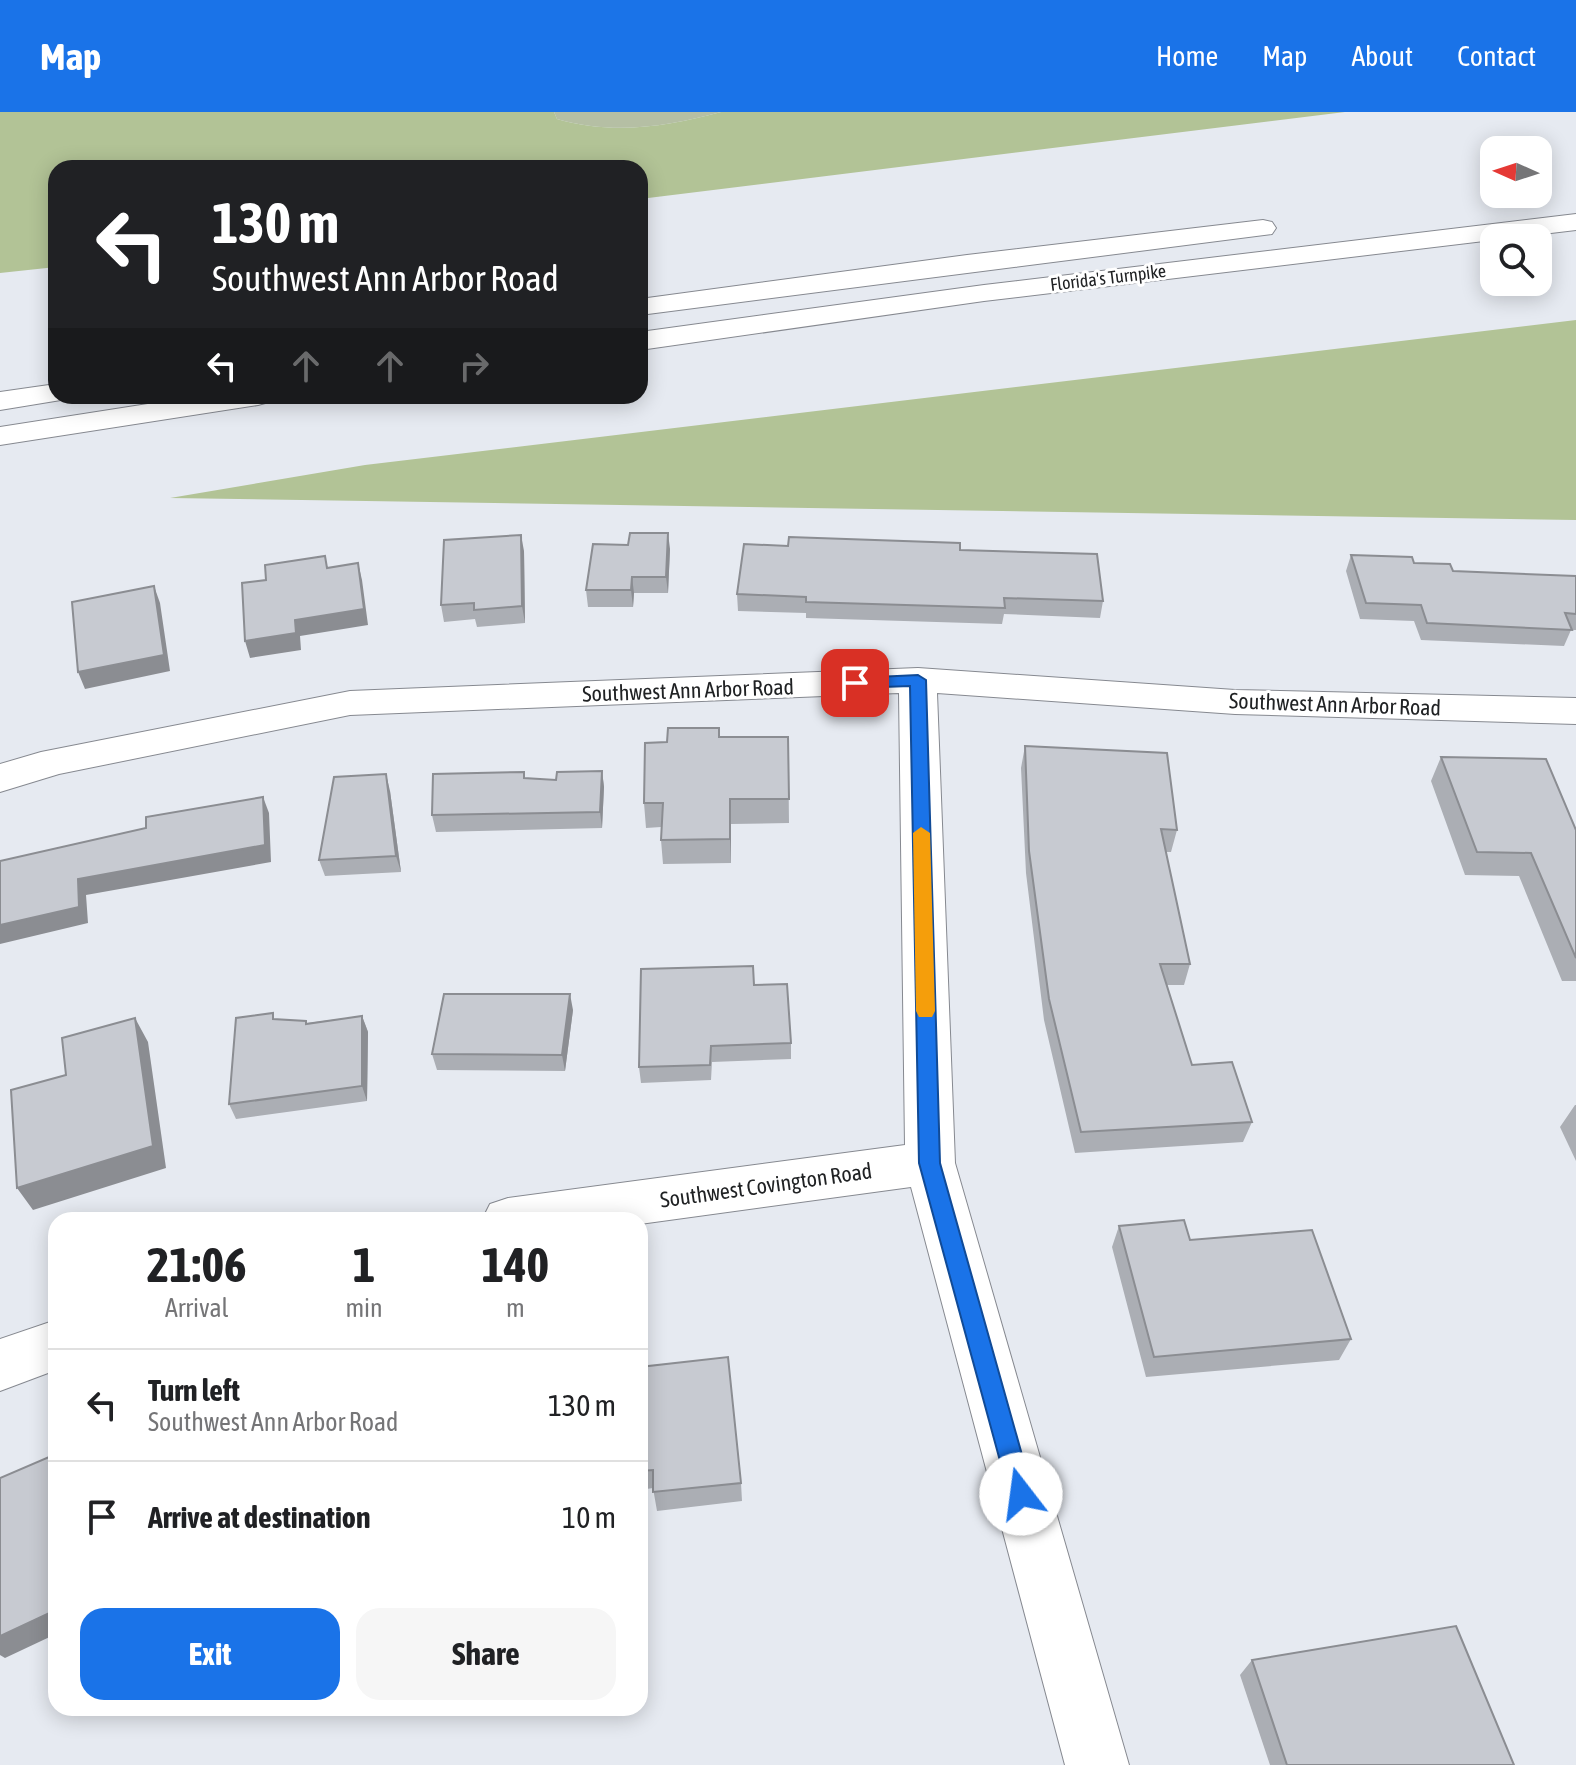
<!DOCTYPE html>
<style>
body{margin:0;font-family:"Asap Condensed",sans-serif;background:#f6f6f6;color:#202124;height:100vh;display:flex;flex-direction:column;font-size:30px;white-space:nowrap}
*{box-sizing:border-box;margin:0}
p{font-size:26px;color:#757577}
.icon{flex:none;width:44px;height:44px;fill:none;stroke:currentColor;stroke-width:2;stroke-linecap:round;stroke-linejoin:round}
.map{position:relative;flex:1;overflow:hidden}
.details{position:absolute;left:48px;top:1100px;width:600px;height:504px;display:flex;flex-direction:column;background:#fff;border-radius:24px;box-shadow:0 4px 20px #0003}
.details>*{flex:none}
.hud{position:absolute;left:48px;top:48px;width:600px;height:244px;border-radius:24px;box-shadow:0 4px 20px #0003;background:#202124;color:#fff;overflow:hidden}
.needle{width:52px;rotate:273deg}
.controls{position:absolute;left:1480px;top:24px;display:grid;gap:16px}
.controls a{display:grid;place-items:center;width:72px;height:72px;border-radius:16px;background:#fff;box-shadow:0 4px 20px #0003;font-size:40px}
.pin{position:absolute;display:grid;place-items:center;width:68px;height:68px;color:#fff;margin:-34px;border-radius:16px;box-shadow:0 4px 12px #0006}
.me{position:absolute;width:88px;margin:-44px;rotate:345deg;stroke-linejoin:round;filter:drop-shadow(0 0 6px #0008)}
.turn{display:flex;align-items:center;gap:28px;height:168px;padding:0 32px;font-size:36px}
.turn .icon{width:104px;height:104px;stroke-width:2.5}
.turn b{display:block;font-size:56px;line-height:68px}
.lanes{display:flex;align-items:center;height:76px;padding:0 32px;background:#0003;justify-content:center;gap:40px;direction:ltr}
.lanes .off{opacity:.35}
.eta{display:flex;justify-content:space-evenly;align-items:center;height:136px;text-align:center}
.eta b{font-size:48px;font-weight:700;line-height:56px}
.button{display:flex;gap:16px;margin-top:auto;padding:16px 32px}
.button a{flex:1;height:92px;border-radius:24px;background:#1a73e8;color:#fff;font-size:32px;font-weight:700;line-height:92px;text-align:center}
.button a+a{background:#f6f6f6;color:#202124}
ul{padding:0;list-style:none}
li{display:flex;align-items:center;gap:24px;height:112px;padding:0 32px;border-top:2px solid #e0e0e0}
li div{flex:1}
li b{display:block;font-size:30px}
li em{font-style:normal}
header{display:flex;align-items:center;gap:48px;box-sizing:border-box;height:112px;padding:0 40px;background:#1a73e8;color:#fff}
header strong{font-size:38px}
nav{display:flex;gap:44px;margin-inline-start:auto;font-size:28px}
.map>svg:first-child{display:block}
.green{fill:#b5bfa4}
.forest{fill:#b2c396}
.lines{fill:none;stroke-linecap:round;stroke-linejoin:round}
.street-casing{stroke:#868990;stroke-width:2}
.highway-casing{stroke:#868990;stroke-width:2}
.street{fill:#fff;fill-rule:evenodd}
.highway{fill:#fff;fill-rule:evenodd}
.wall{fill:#abaeb4}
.shaded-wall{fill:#8b8d92}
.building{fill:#c7cad1;stroke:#8b8d92;stroke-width:2}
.route{fill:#1a73e8;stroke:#114b97;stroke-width:2}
.slow{fill:#f59e0b}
.labels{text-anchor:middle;stroke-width:6;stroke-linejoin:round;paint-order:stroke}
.far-street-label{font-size:18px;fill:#202224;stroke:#fff}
.street-label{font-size:22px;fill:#202224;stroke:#fff}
</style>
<header>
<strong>Map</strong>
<nav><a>Home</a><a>Map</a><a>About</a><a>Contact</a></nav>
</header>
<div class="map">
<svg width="1576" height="1653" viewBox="0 0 1576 1653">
<rect width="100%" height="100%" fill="#e6eaf1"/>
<!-- green -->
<path class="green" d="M554,0H721C666,15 613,23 557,7Z"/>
<!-- forest -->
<path class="forest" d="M0,0H554L557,7C613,23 666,15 721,0H1345L640,87V56H56V155L0,161Z
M1576,208V408L170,386L365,353Z"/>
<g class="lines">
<defs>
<path id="street" d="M918,556L1235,578L1576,586V612L1235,602L937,581L955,1051L1129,1653H1065L911,1075L640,1112V1108H482L490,1092L508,1086L905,1033L899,581L350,603L59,662L0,680V652L41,640L350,579Z
M56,1208V1258L0,1279V1227Z"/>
<path id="highway" d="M1576,102V118L984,189L640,238V220L984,173Z
M1263,108L1272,110L1276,116L1272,122L640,203V187L967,143Z
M56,272V284H69L67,287L0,298V280Z
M199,284H273L269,290L258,293L0,333V315Z"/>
</defs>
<!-- street casing -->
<use href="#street" class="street-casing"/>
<!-- highway casing -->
<use href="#highway" class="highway-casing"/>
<!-- street -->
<use href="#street" class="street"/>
<!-- highway -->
<use href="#highway" class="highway"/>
</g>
<!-- wall -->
<path class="wall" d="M628,433L670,437L668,481H634L633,495H588L586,478Z
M788,434L960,438L1103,489L1100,506L1004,502L1002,512L806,506V501L738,499L737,482Z
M524,439L525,511L477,515L475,507L444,510L441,493Z
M1351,443L1453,459L1576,464V518H1571L1564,534L1421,528L1414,509L1360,507L1346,459Z
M720,625H788L789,711L731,712V751L663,752L661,728V715L646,716L644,691L667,630Z
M1025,634L1177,718L1171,740H1166L1190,852L1184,873H1167L1192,953L1252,1010L1243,1030L1075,1041L1044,908L1026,761L1021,656Z
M1441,645L1576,718V869H1562L1519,764L1465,763L1431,669Z
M602,659L604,675L602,716L436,720L432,703L524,660L525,666L556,668Z
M390,679L401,760L325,764L319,748Z
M754,873L791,931V947L712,950L711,968L641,971L639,955Z
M573,898L565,959L437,958L432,942Z
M362,904L368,920L367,989L236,1007L229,992L275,907L307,911Z
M1575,993H1576V1049L1560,1015Z
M1119,1114L1351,1227L1339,1248L1146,1265L1112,1135Z
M640,1255L741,1371L742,1389L657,1399L653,1376L640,1378Z
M1252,1548L1514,1653H1270L1240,1563Z"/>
<!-- shaded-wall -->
<path class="shaded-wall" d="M668,421L670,437L668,481L666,465Z
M521,423L524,439L525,511L522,494Z
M358,451L362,468L368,513L300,524L301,538L250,546L245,529L295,508Z
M632,465L634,481L633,495L631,478Z
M154,474L160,491L170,559L85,577L78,560Z
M602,659L604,675L602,716L600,700Z
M386,662L390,679L401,760L396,744Z
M263,685L269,701L271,750L86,783L88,811L0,832V813L78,767Z
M730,687L731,712V751L730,727Z
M570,882L573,898L565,959L562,943Z
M362,904L368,920L367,989L362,974Z
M135,906L148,930L166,1056L33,1098L17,1076Z
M56,1498V1522L5,1546L0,1543V1524Z"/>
<!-- building -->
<path class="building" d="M630,421H668L666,465H632L631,478H586L593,432L628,433Z
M521,423L522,494L474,498V491L441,493L444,428Z
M789,425L960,431V438L1097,442L1103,489L1004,486L1005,496L806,490V485L737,482L744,432L788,434Z
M1351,443L1412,445L1414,451L1450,452L1453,459L1576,464V502L1565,501L1572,518L1427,511L1421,493L1366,491Z
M325,444L327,456L358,451L364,497L295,508L296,521L245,529L242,471L266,468L265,453Z
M154,474L164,543L78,560L72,490Z
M668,616H719V625H788L789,687H730V727L661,728L663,691H644L645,631L667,630Z
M1025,634L1167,641L1177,718L1161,717L1190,852H1160L1192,953L1232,950L1252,1010L1081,1020L1049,887L1029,739Z
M1441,645L1546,647L1576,718V846L1531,741L1477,740Z
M602,659L600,700L432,703L433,662L524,660V666L556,668L557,660Z
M386,662L396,744L319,748L334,665Z
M263,685L265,733L78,767L79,795L0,813V749L146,716V705Z
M753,854L754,873L787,872L791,931L711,934L710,953L639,955L641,857Z
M444,882H570L562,943L432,942Z
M273,901V907L306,909V912L362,904V974L229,992L236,906Z
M135,906L153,1034L17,1076L11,978L66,963L62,926Z
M1184,1108L1190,1128L1312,1118L1351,1227L1154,1245L1119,1114Z
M728,1245L741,1371L653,1380V1358L640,1359V1255Z
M56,1342V1498L0,1524V1366Z
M1456,1514L1514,1653H1287L1252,1548Z"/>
<!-- route -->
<path class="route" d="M918,563L926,568L940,1051L1033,1382L1030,1391L1021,1394L1013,1391L1009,1382L919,1051L910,574L855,576L847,571L855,566Z"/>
<!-- slow -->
<path class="slow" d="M921,715L930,721L935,899L932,905H919L916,899L913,721Z"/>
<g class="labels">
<!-- far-street labels -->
<g class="far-street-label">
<text transform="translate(1108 166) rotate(-7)" y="6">Florida's Turnpike</text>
</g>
<!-- street labels -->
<g class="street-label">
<text transform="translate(688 578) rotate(-2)" y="8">Southwest Ann Arbor Road</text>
<text transform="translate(1335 592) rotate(2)" y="8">Southwest Ann Arbor Road</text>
<text transform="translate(766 1073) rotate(-8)" y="8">Southwest Covington Road</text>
</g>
</g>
</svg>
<div class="controls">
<a><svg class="needle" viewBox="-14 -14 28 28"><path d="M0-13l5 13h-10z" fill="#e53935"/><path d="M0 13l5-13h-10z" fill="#757577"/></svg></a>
<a><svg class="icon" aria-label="search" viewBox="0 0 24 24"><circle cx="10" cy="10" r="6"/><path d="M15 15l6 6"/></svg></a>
</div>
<div class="pin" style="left:855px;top:571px;background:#d93025"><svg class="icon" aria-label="arrive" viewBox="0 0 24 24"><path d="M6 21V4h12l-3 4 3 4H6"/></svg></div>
<svg class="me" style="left:1021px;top:1382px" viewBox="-20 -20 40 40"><circle r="19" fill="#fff"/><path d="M0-13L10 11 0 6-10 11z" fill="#1a73e8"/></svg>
<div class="hud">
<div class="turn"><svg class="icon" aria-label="left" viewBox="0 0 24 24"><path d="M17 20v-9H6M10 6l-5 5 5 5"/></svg><div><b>130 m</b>Southwest Ann Arbor Road</div></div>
<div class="lanes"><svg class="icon" aria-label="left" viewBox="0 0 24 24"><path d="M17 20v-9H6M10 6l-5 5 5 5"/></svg><svg class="icon off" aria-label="ahead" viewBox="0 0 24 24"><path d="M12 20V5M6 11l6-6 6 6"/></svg><svg class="icon off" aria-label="ahead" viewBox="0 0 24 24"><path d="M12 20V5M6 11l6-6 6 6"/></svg><svg class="icon off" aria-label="right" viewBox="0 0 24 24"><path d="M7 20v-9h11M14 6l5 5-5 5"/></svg></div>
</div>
<section class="details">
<div class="eta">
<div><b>21:06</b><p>Arrival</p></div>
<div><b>1</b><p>min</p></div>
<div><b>140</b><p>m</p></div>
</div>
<ul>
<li><svg class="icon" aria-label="left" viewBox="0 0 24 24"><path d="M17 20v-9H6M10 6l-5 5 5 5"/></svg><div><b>Turn left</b><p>Southwest Ann Arbor Road</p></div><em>130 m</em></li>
<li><svg class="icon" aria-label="arrive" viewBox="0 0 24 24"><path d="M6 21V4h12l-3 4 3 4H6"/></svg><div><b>Arrive at destination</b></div><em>10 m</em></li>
</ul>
<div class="button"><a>Exit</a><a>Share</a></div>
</section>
</div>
